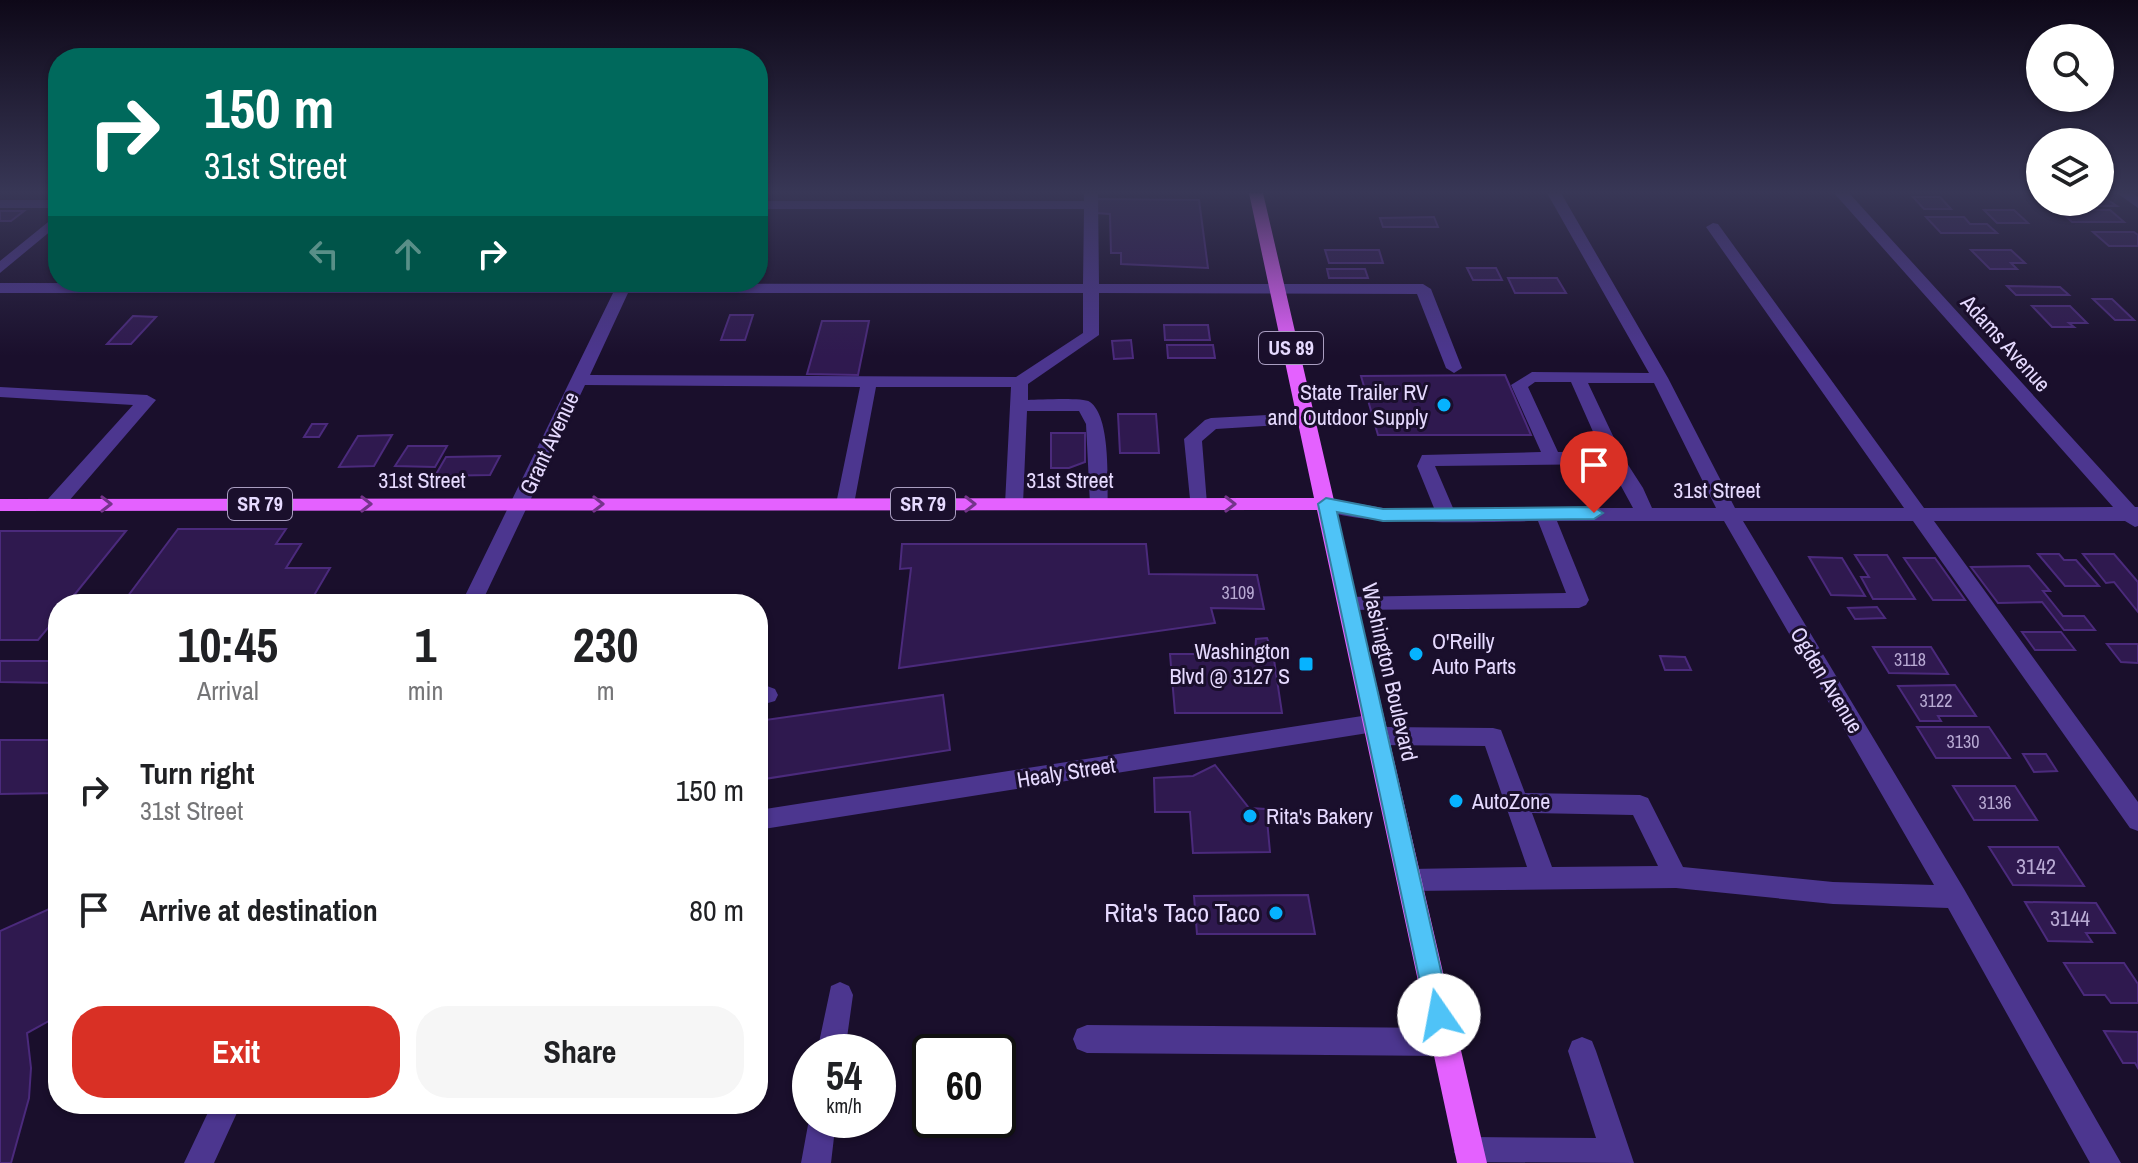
<!DOCTYPE html>
<style>
body{margin:0;font-family:"Archivo Narrow",sans-serif;background:#f6f6f6;color:#202124;height:100vh;display:flex;flex-direction:column;font-size:30px;white-space:nowrap}
*{box-sizing:border-box;margin:0}
p{font-size:26px;color:#757577}
.icon{flex:none;width:44px;height:44px;fill:none;stroke:currentColor;stroke-width:2;stroke-linecap:round;stroke-linejoin:round}
.map{position:relative;flex:1;overflow:hidden}
.details{position:absolute;left:48px;top:594px;width:720px;height:520px;display:flex;flex-direction:column;background:#fff;border-radius:32px;box-shadow:0 2px 6px #0004}
.details>*{flex:none}
.top-card{position:absolute;left:48px;top:48px;width:720px;height:244px;border-radius:32px;box-shadow:0 2px 6px #0004;background:#00695c;color:#fff;overflow:hidden}
.controls{position:absolute;left:2026px;top:24px;display:grid;gap:16px}
.controls a{display:grid;place-items:center;width:88px;height:88px;border-radius:50%;background:#fff;box-shadow:0 2px 6px #0004;font-size:40px}
.speed{position:absolute;left:792px;top:1034px;display:flex;gap:16px;font-size:40px;font-weight:700;text-align:center}
.speed>*{display:grid;place-content:center;width:104px;height:104px;border-radius:50%;background:#fff;box-shadow:0 2px 6px #0004;line-height:1}
.speed small{font-size:20px;font-weight:400}
.speed .limit{border:4px solid #111;border-radius:12px;background:#fff;color:#111}
.pin{position:absolute;display:grid;place-items:center;width:68px;height:68px;color:#fff;margin:-82px -34px;border-radius:50% 50% 50% 0;rotate:-45deg;box-shadow:0 0 8px #0007}
.pin .icon{rotate:45deg}
.me{position:absolute;width:88px;margin:-44px;rotate:348deg;stroke-linejoin:round;filter:drop-shadow(0 0 6px #0008)}
.turn{display:flex;align-items:center;gap:28px;height:168px;padding:0 24px;font-size:36px}
.turn .icon{width:104px;height:104px;stroke-width:2.5}
.turn b{display:block;font-size:56px;line-height:68px}
.lanes{display:flex;align-items:center;height:76px;padding:0 24px;background:#0003;justify-content:center;gap:40px;direction:ltr}
.lanes .off{opacity:.35}
.eta{display:flex;justify-content:space-evenly;align-items:center;height:136px;text-align:center}
.eta b{font-size:48px;font-weight:800;line-height:56px}
.action{display:flex;gap:16px;margin-top:auto;padding:16px 24px}
.action a{flex:1;height:92px;border-radius:32px;background:#d93025;color:#fff;font-size:32px;font-weight:800;line-height:92px;text-align:center}
.action a+a{background:#f6f6f6;color:#202124}
ul{padding:0;list-style:none}
li{display:flex;align-items:center;gap:24px;height:120px;padding:0 24px}
li div{flex:1}
li b{display:block;font-size:30px}
li em{font-style:normal}
.map>svg:first-child{display:block}
.building{fill:#2f194f;stroke:#4b2a7c;stroke-width:2}
.lines{fill:none;stroke-linecap:round;stroke-linejoin:round}
.minor{fill:#4c368f;fill-rule:evenodd}
.major{fill:#e461ff;fill-rule:evenodd}
.oneway{stroke:#75348b}
.route{fill:#4fc3f7;stroke:#337fa1;stroke-width:2}
.poi-dot{fill:#06b3ff;stroke:#1a0f2c;stroke-width:3}
.labels{text-anchor:middle;stroke-width:6;stroke-linejoin:round;paint-order:stroke}
.number-label{font-size:18px;fill:#b8aad3}
.shield{fill:#1a0f2c;stroke:#a99dc0;stroke-width:2}
.shield-label{font-size:20px;font-weight:bold;fill:#e6daff}
.street-label{font-size:22px;fill:#e6daff;stroke:#1a0f2c}
.poi-label{font-size:22px;fill:#e6daff;stroke:#1a0f2c;text-anchor:start}
.near-number-label{font-size:22px;fill:#b8aad3}
.near-poi-label{font-size:26px;fill:#e6daff;stroke:#1a0f2c;text-anchor:end}
</style>
<div class="map">
<svg width="2138" height="1163" viewBox="0 0 2138 1163">
<rect width="100%" height="100%" fill="#1a0f2c"/>
<!-- building -->
<path class="building" d="M2100,195L2117,206H2085L2080,202H2100Z
M1913,197H1940L1951,209H1924Z
M1095,199L1199,200L1208,268L1121,264V253H1111L1110,214L1096,213Z
M1984,210H2014L2028,223H1997Z
M2059,210H2110L2124,222H2072Z
M0,211H24L11,221H0Z
M1434,217L1438,227H1383L1380,218Z
M1926,217H1964L1970,224H1987L1997,233H1941Z
M2093,232H2134L2138,235V246H2109Z
M1325,250H1379L1383,263H1329Z
M1971,250H2011L2025,263H2011L2017,269H1990Z
M1467,268H1496L1502,280H1473Z
M1327,269H1365L1368,278H1329Z
M1508,278H1557L1566,293H1515Z
M2007,286L2060,287L2069,295H2016Z
M2093,299H2112L2134,320H2115Z
M2032,306H2070L2087,323H2069L2074,327H2052Z
M730,315H753L745,340H721Z
M133,316L156,317L131,344H107Z
M822,321H869L858,375L807,374Z
M1164,325H1208L1210,340H1165Z
M1131,340L1133,358L1114,359L1112,341Z
M1167,345H1213L1215,358H1168Z
M1505,375L1531,435H1378L1361,376Z
M1118,414H1156L1159,453H1120Z
M312,424H327L319,437H304Z
M1051,433H1085V462L1069,468H1051Z
M392,435L374,466L339,467L358,436Z
M408,446H447L435,467L395,466Z
M500,456L490,475L435,476L446,457Z
M178,529H286L276,544H301L286,568H330L309,604H122Z
M0,531H126L67,604H58V616L38,640H0Z
M902,544H1146L1149,574L1257,575L1264,609L1211,608L1215,623L899,668L911,568L900,569Z
M2038,554H2059L2064,560H2076L2099,586H2065Z
M2083,554H2114L2138,582V612L2114,582L2106,583Z
M1855,555H1887L1915,599H1873L1861,577H1869Z
M1809,557L1842,558L1865,596L1831,595Z
M1904,558H1935L1965,600H1933Z
M2029,566L2050,591H2043L2063,616H2084L2095,630H2064L2042,602L1998,603L1971,567Z
M1877,607L1885,618L1855,619L1848,608Z
M2022,632H2061L2075,650H2035Z
M1267,638L1273,653L1282,713H1175L1170,654H1255L1256,639Z
M2107,644H2138V663L2121,662Z
M1873,647H1931L1948,674L1889,673Z
M1660,656L1685,657L1691,670H1665Z
M0,661H58V683L0,682Z
M1955,685L1976,716H1938L1941,721H1920L1898,686Z
M943,695L950,750L758,780V721Z
M1917,727H1989L2010,758H1936Z
M0,740H58V793L0,794Z
M2023,754H2046L2057,771L2034,772Z
M1215,765L1249,808L1266,809L1270,852L1193,853L1190,812H1155L1154,778L1193,776Z
M1953,786H2015L2037,820H1974Z
M1989,847H2058L2084,886L2013,885Z
M1308,895L1315,934H1197L1194,896Z
M2025,902L2096,903L2115,933H2086L2092,942L2048,941Z
M58,905V1016L27,1033L31,1068L29,1098L11,1163H0V931Z
M2064,963H2124L2138,984V1003H2111L2105,995H2084Z
M2104,1031L2138,1032V1068L2135,1063H2123Z"/>
<g class="lines">
<!-- minor -->
<path class="minor" d="M1084,193H1098L1099,284H1423L1431,289L1462,368L1454,373L1446,368L1417,294L1099,293V335L1028,384V400C1039,400 1082,397 1090,402C1111,417 1107,480 1108,504L1099,510L1090,504L1086,424L1079,411H1027L1023,504L1021,509H1007L1005,504L1011,387H876L854,504L845,510L836,504L860,387L585,385L481,604H461L613,293H0V283L1083,284L1084,209H758V201H1084ZM628,293H1083V333L1016,377L590,375Z
M1547,193H1561L1668,378L1735,508H1904L1706,227L1713,223L1718,224L1924,508L2113,507L1834,193H1849L2135,507H2138V526L2135,527L2125,521H1934L2138,802V831L2130,828L1913,521H1743L1964,889L2121,1163H2090L1948,908L1833,904L1676,888L1409,891L1400,888L1397,880L1400,872L1409,869L1527,867L1485,746L1378,745L1370,743L1368,733L758,830V810L1375,714L1383,717L1386,723L1384,727L1493,728L1501,730L1525,793L1640,795L1648,798L1683,867L1833,882L1934,885L1724,521H1557L1589,600L1586,605L1579,608L1341,610L1338,605L1341,600L1348,597L1566,593L1538,521C1501,521 1335,529 1317,504L1326,498L1383,508H1434L1417,466L1422,455L1541,452L1511,385L1532,372L1649,373ZM1535,382H1571L1602,452H1558L1528,387ZM1588,383H1654L1716,508H1652L1643,488L1623,457ZM1609,464L1633,508H1453L1435,466ZM1532,813L1633,815L1658,866L1552,867Z
M2117,193H2133L2138,197V208Z
M0,200H58V208H0Z
M58,214V225L0,273V261Z
M0,387L147,395L156,400L62,509H48L46,504L48,499L133,405L0,397Z
M1307,413L1316,419L1313,423L1216,429L1202,441L1207,504L1198,510L1191,509L1184,439L1205,420L1211,418Z
M767,686L775,689L778,695L775,701L758,706V688Z
M840,982L849,986L853,995L845,1052H817L831,986Z
M1087,1025L1445,1028L1455,1032L1459,1042L1455,1052L1445,1056L1087,1053L1077,1049L1073,1039L1077,1029Z
M1582,1037L1592,1041L1596,1051L1634,1163L1459,1162L1454,1152L1459,1142L1469,1137L1596,1138L1568,1051L1572,1041Z
M212,1104H241L214,1163H184Z
M810,1114V1120H836L831,1163H801Z"/>
<!-- major -->
<path class="major" d="M1249,193H1263L1487,1163H1457L1317,510L0,511V499L1314,498Z"/>
</g>
<!-- one-way arrows -->
<defs><path id="oneway-chevron" d="M-2-3.5L2.5 0L-2 3.5" fill="none" stroke-width="1.6" stroke-linecap="round" stroke-linejoin="round" transform="scale(2)"/></defs>
<g class="oneway">
<use href="#oneway-chevron" transform="translate(106 504)"/>
<use href="#oneway-chevron" transform="translate(366 504)"/>
<use href="#oneway-chevron" transform="translate(598 504)"/>
<use href="#oneway-chevron" transform="translate(970 504)"/>
<use href="#oneway-chevron" transform="translate(1230 504)"/>
</g>
<!-- sky -->
<linearGradient id="sky" x2="0" y2="1"><stop stop-color="#0e0818"/><stop offset="0.54" stop-color="#383756"/><stop offset="1" stop-color="#383756" stop-opacity="0"/></linearGradient>
<rect width="2138" height="356" fill="url(#sky)"/>
<!-- route -->
<path class="route" d="M1326,498L1383,509L1594,507L1603,513L1594,519L1383,521L1337,512L1451,1015L1447,1024L1439,1028L1430,1024L1427,1015L1318,504Z"/>
<!-- markers -->
<g class="poi-dot">
<circle cx="1444" cy="405" r="8"/>
<circle cx="1416" cy="654" r="8"/>
<rect x="1298" y="656" width="16" height="16" rx="4"/>
<circle cx="1456" cy="801" r="8"/>
<circle cx="1250" cy="816" r="8"/>
<circle cx="1276" cy="913" r="8"/>
</g>
<g class="labels">
<!-- number labels -->
<g class="number-label">
<text x="1238" y="599">3109</text>
<text x="1910" y="666">3118</text>
<text x="1936" y="707">3122</text>
<text x="1963" y="748">3130</text>
<text x="1995" y="809">3136</text>
</g>
<!-- shield labels -->
<g class="shield">
<rect x="1259" y="332" width="64" height="32" rx="6"/>
<rect x="228" y="488" width="64" height="32" rx="6"/>
<rect x="891" y="488" width="64" height="32" rx="6"/>
</g>
<g class="shield-label">
<text x="1291" y="355">US 89</text>
<text x="260" y="511">SR 79</text>
<text x="923" y="511">SR 79</text>
</g>
<!-- street labels -->
<g class="street-label">
<text transform="translate(2006 343) rotate(48)" y="8">Adams Avenue</text>
<text transform="translate(549 443) rotate(-65)" y="8">Grant Avenue</text>
<text x="422" y="488">31st Street</text>
<text x="1070" y="488">31st Street</text>
<text x="1717" y="498">31st Street</text>
<text transform="translate(1390 672) rotate(77)" y="8">Washington Boulevard</text>
<text transform="translate(1827 680) rotate(59)" y="8">Ogden Avenue</text>
<text transform="translate(1066 772) rotate(-9)" y="8">Healy Street</text>
</g>
<!-- poi labels -->
<g class="poi-label">
<text x="1428" y="400" text-anchor="end">State Trailer RV<tspan x="1428" dy="25">and Outdoor Supply</tspan></text>
<text x="1432" y="649">O'Reilly<tspan x="1432" dy="25">Auto Parts</tspan></text>
<text x="1290" y="659" text-anchor="end">Washington<tspan x="1290" dy="25">Blvd @ 3127 S</tspan></text>
<text x="1472" y="809">AutoZone</text>
<text x="1266" y="824">Rita's Bakery</text>
</g>
<!-- near-number labels -->
<g class="near-number-label">
<text x="2036" y="874">3142</text>
<text x="2070" y="926">3144</text>
</g>
<!-- near-poi labels -->
<g class="near-poi-label">
<text x="1260" y="922">Rita's Taco Taco</text>
</g>
</g>
</svg>
<div class="controls">
<a><svg class="icon" aria-label="search" viewBox="0 0 24 24"><circle cx="10" cy="10" r="6"/><path d="M15 15l6 6"/></svg></a>
<a><svg class="icon" aria-label="layers" viewBox="0 0 24 24"><path d="M12 4l9 5-9 5-9-5zM3 14l9 5 9-5"/></svg></a>
</div>
<div class="speed"><div>54<small>km/h</small></div><div class="limit">60</div></div>
<div class="pin" style="left:1594px;top:513px;background:#d93025"><svg class="icon" aria-label="arrive" viewBox="0 0 24 24"><path d="M6 21V4h12l-3 4 3 4H6"/></svg></div>
<svg class="me" style="left:1439px;top:1015px" viewBox="-20 -20 40 40"><circle r="19" fill="#fff"/><path d="M0-13L10 11 0 6-10 11z" fill="#4fc3f7"/></svg>
<div class="top-card">
<div class="turn"><svg class="icon" aria-label="right" viewBox="0 0 24 24"><path d="M7 20v-9h11M14 6l5 5-5 5"/></svg><div><b>150 m</b>31st Street</div></div>
<div class="lanes"><svg class="icon off" aria-label="left" viewBox="0 0 24 24"><path d="M17 20v-9H6M10 6l-5 5 5 5"/></svg><svg class="icon off" aria-label="ahead" viewBox="0 0 24 24"><path d="M12 20V5M6 11l6-6 6 6"/></svg><svg class="icon" aria-label="right" viewBox="0 0 24 24"><path d="M7 20v-9h11M14 6l5 5-5 5"/></svg></div>
</div>
<section class="details">
<div class="eta">
<div><b>10:45</b><p>Arrival</p></div>
<div><b>1</b><p>min</p></div>
<div><b>230</b><p>m</p></div>
</div>
<ul>
<li><svg class="icon" aria-label="right" viewBox="0 0 24 24"><path d="M7 20v-9h11M14 6l5 5-5 5"/></svg><div><b>Turn right</b><p>31st Street</p></div><em>150 m</em></li>
<li><svg class="icon" aria-label="arrive" viewBox="0 0 24 24"><path d="M6 21V4h12l-3 4 3 4H6"/></svg><div><b>Arrive at destination</b></div><em>80 m</em></li>
</ul>
<div class="action"><a>Exit</a><a>Share</a></div>
</section>
</div>
